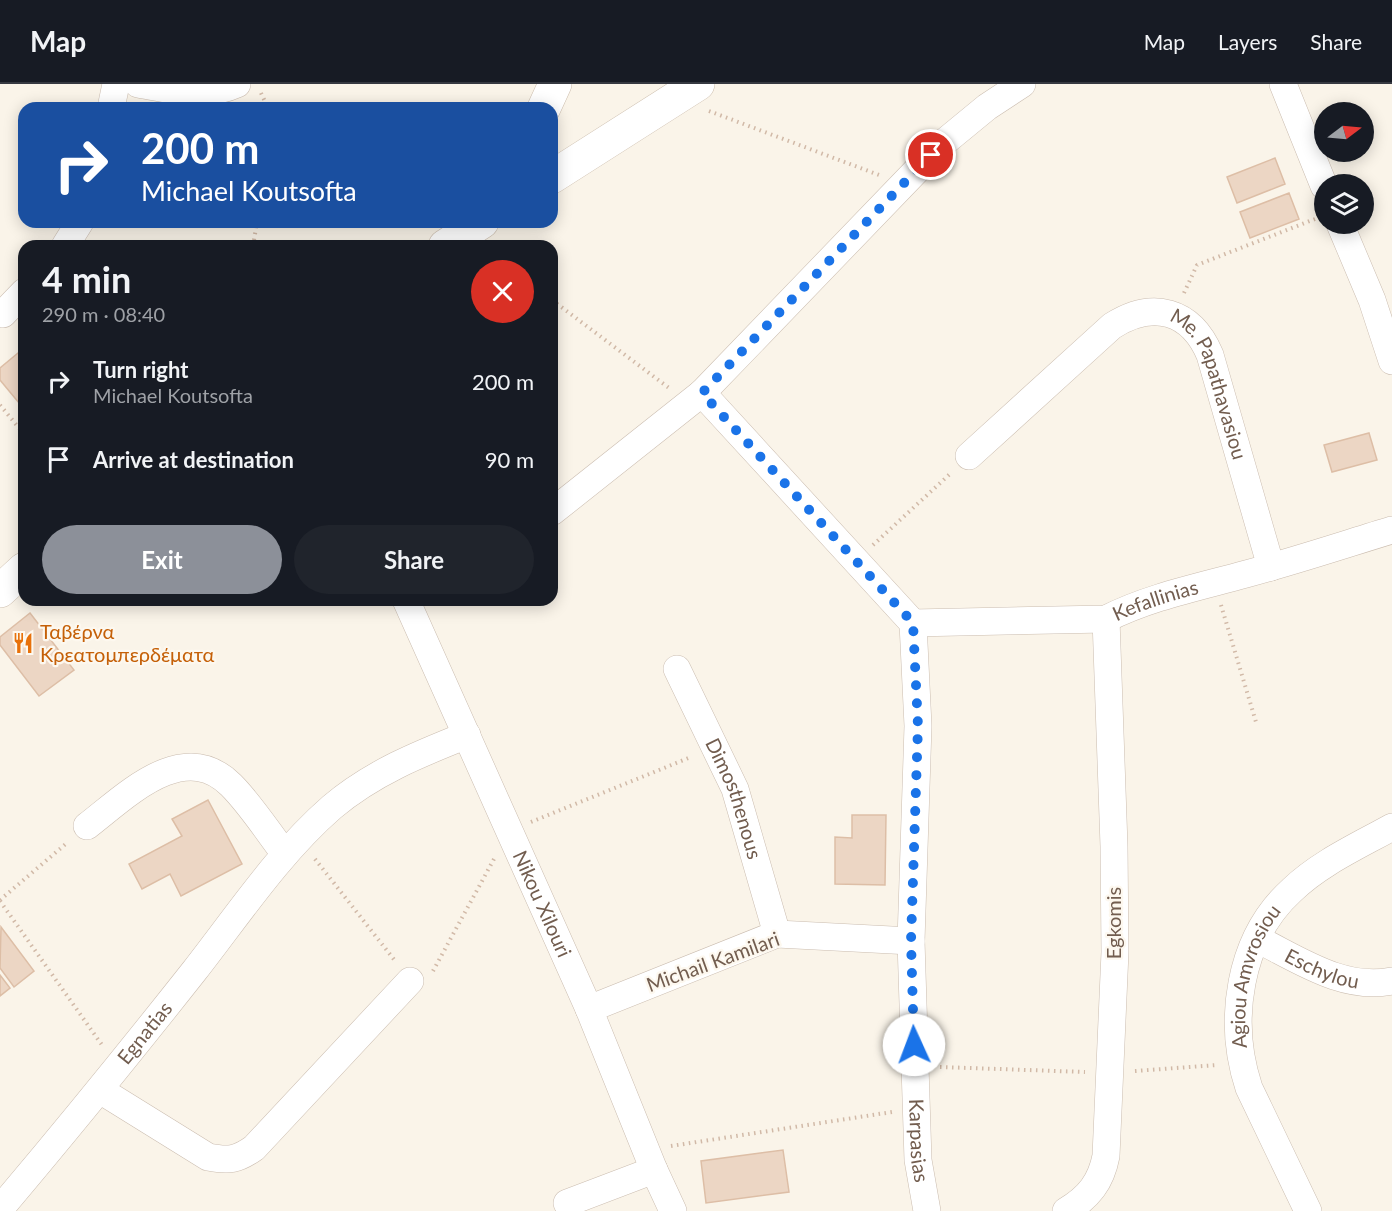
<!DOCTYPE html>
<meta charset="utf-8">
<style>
body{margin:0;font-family:Lato,sans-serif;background:#20242c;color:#f1f3f6;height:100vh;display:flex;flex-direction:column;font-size:22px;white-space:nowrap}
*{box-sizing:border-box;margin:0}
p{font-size:20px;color:#9ea1a6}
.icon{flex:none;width:33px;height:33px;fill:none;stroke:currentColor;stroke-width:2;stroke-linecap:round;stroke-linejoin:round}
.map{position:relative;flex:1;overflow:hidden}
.sheet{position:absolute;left:18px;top:156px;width:540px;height:366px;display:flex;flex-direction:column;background:#171b24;border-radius:18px;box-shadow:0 3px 15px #0003}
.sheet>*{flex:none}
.guide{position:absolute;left:18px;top:18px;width:540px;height:126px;border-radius:18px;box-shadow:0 3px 15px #0003;background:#1a4fa0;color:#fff;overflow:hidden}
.needle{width:39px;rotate:74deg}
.controls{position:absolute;left:1314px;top:18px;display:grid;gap:12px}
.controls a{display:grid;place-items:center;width:60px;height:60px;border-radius:50%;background:#171b24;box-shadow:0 3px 15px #0003;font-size:30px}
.pin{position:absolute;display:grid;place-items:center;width:51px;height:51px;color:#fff;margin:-26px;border:3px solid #fff;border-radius:50%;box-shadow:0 2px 6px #0007}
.me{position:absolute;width:66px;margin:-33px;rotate:358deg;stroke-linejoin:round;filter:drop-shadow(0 0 4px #0008)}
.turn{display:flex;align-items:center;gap:21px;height:126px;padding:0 24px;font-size:27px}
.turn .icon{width:78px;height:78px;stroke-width:2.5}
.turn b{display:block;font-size:42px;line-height:51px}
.round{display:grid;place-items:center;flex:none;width:63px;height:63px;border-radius:32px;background:#20242c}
.headline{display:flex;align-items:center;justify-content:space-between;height:102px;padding:0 24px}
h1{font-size:36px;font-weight:700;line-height:45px}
.primary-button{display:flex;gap:12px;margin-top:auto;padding:12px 24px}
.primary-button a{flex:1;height:69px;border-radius:36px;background:#8c9099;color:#fff;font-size:24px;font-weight:700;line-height:69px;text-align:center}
.primary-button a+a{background:#20242c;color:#f1f3f6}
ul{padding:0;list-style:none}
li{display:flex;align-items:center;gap:18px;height:78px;padding:0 24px}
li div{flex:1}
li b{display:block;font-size:22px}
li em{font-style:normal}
header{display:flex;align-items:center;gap:36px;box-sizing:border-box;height:84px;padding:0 30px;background:#171b24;border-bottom:2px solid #363941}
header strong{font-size:28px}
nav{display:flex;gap:33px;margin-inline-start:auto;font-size:21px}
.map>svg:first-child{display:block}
.building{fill:#ecd6c4;stroke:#ddbea6;stroke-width:1.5}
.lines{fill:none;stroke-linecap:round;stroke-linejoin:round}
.street-casing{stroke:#cbbdb0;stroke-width:28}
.secondary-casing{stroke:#cdbeae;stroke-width:34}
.path{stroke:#d1b9a7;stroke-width:4;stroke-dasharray:1.5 4.5;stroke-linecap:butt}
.street{stroke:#fff;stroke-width:27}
.secondary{stroke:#fff;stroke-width:33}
.route{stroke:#1a73e8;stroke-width:10;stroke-dasharray:0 18}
.labels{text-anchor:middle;stroke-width:4.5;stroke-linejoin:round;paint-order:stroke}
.street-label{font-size:20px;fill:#725d4f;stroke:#fdf8ef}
.food-label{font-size:20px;fill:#c56008;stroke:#fdf8ef;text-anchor:start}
</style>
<header>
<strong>Map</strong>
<nav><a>Map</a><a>Layers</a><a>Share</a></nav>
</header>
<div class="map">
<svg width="1392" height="1127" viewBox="0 0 1392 1127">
<rect width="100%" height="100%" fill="#faf4e9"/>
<!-- building -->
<path class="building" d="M1275,74L1285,100L1237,119L1227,93Z
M1289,109L1299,135L1250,154L1240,128Z
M24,264V325L0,296V284Z
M1369,349L1377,376L1332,388L1324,361Z
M30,529L74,586L39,612L0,561V553Z
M208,716L242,780L181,812L170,790L142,805L129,780L182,752L172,735Z
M852,731H886L885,801L835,800V753L852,754Z
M1,843L34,887L14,903L0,884Z
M0,891L10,904L0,912Z
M783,1066L789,1108L706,1119L701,1077Z"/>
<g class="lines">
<defs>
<g id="street">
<path d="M138,0C172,6 204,15 237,0"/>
<path d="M1283,0L1324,102"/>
<path d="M111,24L116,0"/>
<path d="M1340,140L1372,216L1392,277"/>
<path d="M65,162L80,138"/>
<path d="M3,230L24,208"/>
<path id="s1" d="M702,309L913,539L918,642L911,857L918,1076L927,1127"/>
<path id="s2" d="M969,372L1112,242C1153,216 1191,226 1210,271L1271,483"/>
<path d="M552,428L702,309L942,60L987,23L1022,0"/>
<path id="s3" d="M406,516L589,925L654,1086L673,1127"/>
<path id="s4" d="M913,539L1106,535C1149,513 1199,503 1246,490C1295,477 1343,461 1392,446"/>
<path id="s5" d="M677,585L735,705L777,850"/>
<path d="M87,742C125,713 183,653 231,701C251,721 268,748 285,770"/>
<path id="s6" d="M1257,855C1298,875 1343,907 1392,897"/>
<path d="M589,925L777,850L911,857"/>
<path d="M100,1006L208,1073C229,1077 237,1076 254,1064L410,897"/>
<path d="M567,1119L654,1086"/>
<path id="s7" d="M0,1125C66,1047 131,967 195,886C238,831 279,769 332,723C372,689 419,670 467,651"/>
<path d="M1066,1127C1089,1113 1101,1098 1106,1072L1115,868L1114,762L1106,535"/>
<path id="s8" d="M1308,1127L1249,1004C1227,938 1238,855 1292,806C1320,779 1358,762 1392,743"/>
</g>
<path id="secondary" d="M544,24L555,0
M552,93L698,0
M445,162L482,138
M0,507L24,485"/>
</defs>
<!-- street casing -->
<use href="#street" class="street-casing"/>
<!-- secondary casing -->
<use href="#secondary" class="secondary-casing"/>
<!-- path -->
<path class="path" d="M261,9L268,24
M709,27L879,91
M253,162L257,138
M1184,209L1197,181L1315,135
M552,216L669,304
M0,321L24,350
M873,461L951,389
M1221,521L1256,638
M531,738L691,673
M315,775L396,878
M0,816L68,758
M0,817L102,961
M433,887L494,775
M940,983L1085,988
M1135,987L1217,981
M671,1062L892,1028"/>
<!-- street -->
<use href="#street" class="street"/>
<!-- secondary -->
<use href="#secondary" class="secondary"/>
</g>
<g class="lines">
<!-- route -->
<path class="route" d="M914,961L911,857L918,642L913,539L702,309L931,71"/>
</g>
<!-- icons -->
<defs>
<symbol id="restaurant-bare" viewBox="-9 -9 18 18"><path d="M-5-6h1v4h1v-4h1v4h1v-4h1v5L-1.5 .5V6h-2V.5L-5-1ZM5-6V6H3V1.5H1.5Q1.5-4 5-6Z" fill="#e8710a" stroke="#fdf8ef" stroke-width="2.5" paint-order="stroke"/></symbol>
</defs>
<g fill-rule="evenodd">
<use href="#restaurant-bare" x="8" y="544" width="30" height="30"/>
</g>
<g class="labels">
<!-- street labels -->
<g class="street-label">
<text dy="7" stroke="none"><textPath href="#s2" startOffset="339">Me. Papathavasiou</textPath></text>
<text dy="7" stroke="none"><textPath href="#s4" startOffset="246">Kefallinias</textPath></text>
<text dy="7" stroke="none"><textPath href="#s5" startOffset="142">Dimosthenous</textPath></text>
<text dy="7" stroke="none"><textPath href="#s3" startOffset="333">Nikou Xilouri</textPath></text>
<text transform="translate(1114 839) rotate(-90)" y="7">Egkomis</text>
<text transform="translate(713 878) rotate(-20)" y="7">Michail Kamilari</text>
<text dy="7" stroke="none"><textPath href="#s6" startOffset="72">Eschylou</textPath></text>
<text dy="7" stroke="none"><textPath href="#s8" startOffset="252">Agiou Amvrosiou</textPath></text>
<text dy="7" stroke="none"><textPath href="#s7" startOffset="228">Egnatias</textPath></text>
<text dy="7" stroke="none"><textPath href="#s1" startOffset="830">Karpasias</textPath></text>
</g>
<!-- food labels -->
<g class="food-label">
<text x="40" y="555">Ταβέρνα<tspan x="40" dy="23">Κρεατομπερδέματα</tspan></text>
</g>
</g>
</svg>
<div class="controls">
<a><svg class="needle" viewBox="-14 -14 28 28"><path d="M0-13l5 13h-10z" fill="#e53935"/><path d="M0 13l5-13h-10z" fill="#9ea1a6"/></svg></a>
<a><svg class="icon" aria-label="layers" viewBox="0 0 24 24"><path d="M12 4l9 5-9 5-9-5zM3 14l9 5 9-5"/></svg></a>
</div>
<div class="pin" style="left:931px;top:71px;background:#d93025"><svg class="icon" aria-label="arrive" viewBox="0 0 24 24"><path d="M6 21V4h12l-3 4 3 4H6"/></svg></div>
<svg class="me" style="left:914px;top:961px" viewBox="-20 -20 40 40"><circle r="19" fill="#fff"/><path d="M0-13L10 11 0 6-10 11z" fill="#1a73e8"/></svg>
<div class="guide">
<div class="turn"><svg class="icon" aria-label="right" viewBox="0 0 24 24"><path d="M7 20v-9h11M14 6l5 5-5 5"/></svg><div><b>200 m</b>Michael Koutsofta</div></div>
</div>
<section class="sheet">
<div class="headline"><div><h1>4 min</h1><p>290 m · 08:40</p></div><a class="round" style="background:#d93025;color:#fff"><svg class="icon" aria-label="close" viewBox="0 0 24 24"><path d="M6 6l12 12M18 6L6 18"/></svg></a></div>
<ul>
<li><svg class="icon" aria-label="right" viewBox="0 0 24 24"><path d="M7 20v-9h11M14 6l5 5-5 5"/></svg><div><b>Turn right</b><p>Michael Koutsofta</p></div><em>200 m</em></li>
<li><svg class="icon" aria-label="arrive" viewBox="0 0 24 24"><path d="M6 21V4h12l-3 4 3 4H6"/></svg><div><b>Arrive at destination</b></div><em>90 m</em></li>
</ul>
<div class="primary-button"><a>Exit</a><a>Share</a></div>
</section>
</div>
